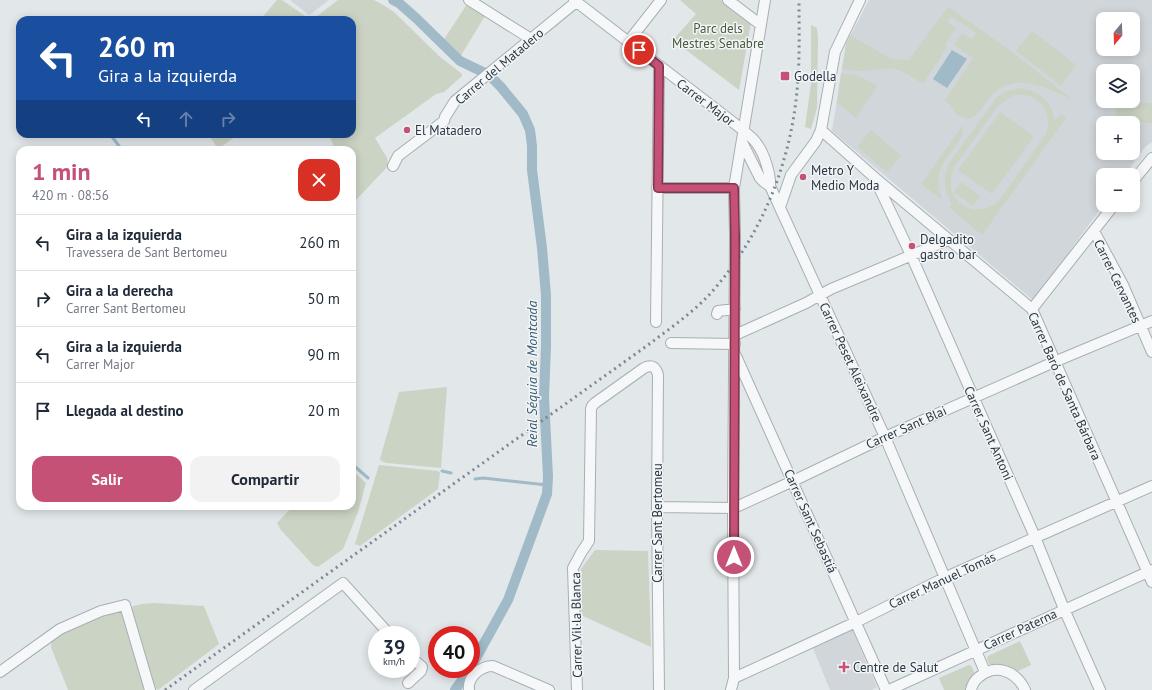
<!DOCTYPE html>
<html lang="es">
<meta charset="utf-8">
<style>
body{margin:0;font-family:"PT Sans",sans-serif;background:#f2f2f3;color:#1f2937;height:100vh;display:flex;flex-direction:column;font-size:15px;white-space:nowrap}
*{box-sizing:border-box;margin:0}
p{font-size:13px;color:#747a83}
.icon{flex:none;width:22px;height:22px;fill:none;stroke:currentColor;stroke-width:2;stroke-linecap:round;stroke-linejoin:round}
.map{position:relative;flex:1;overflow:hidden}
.details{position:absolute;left:16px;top:146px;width:340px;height:364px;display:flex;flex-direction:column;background:#fff;border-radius:12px;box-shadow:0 2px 10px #0003}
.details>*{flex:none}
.hud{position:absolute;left:16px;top:16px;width:340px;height:122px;border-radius:12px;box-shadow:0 2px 10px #0003;background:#1a4fa0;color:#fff;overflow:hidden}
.needle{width:26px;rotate:199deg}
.buttons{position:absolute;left:1096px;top:12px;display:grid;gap:8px}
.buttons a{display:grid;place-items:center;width:44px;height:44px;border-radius:8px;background:#fff;box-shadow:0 2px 10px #0003;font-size:20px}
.speed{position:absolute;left:368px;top:626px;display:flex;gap:8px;font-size:20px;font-weight:700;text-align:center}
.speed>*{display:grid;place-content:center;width:52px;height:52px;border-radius:50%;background:#fff;box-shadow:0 2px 10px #0003;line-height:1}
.speed small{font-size:10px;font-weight:400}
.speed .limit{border:6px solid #d22;background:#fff;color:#111}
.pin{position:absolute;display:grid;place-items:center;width:34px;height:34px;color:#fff;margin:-17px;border:2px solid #fff;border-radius:50%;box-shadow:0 1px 4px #0007}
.me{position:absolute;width:44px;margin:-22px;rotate:0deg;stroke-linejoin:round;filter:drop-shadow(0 0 3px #0008)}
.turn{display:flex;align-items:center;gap:14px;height:84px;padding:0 16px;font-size:18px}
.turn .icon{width:52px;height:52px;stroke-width:2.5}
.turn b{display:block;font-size:28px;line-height:34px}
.lanes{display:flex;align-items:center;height:38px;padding:0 16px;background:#0003;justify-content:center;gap:20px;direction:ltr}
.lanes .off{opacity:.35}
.round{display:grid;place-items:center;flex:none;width:42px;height:42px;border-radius:12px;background:#f2f2f3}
.head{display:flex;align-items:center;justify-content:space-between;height:68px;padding:0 16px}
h1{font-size:24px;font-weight:700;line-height:30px;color:#c55176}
.cta{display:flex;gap:8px;margin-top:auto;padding:8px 16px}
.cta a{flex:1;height:46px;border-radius:12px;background:#c55176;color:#fff;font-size:16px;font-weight:700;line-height:46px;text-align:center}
.cta a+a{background:#f2f2f3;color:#1f2937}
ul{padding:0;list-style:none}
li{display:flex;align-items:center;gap:12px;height:56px;padding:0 16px;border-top:1px solid #e0e1e3}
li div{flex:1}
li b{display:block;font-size:15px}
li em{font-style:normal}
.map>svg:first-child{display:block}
.built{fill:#d1d6db;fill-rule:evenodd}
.green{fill:#cad3c4;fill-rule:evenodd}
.water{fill:#a0bac7}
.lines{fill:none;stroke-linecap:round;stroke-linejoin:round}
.stream{stroke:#a0bac7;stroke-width:3}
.canal{stroke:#a0bac7;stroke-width:10}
.minor-casing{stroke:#a7afb4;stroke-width:12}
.minor{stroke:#f5f7f8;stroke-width:10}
.rail{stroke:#7d8992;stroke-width:3;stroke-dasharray:2 4;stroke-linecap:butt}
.route-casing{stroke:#80354d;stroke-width:10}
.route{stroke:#c55176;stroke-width:7}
.poi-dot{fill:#c55176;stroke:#f2f5f7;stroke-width:1.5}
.labels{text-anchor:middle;stroke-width:3;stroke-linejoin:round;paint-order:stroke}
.park-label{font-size:13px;fill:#465b3a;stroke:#f2f5f7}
.street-label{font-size:13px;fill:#2b3741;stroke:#f2f5f7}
.poi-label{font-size:13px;fill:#2b3741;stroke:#f2f5f7;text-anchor:start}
.water-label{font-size:14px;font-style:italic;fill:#385c72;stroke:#f2f5f7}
</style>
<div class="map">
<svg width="1152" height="690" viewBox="0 0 1152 690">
<rect width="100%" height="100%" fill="#e2e7ea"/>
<!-- built -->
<path class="built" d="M290,0H329L309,15Z
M869,0H1152V142L1145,147L1125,175H1103V205L1034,301L832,131L846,44ZM1103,19H1133V49H1103ZM1103,71H1133V101H1103ZM1103,123H1133V153H1103Z
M851,627L877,687L872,690H830L812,646Z"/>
<!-- green -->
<path class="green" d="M277,0H282L305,16L301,20H260Z
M338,0H374L383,5L394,12L439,56L462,74V76L444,92L436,94L375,138L387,158L388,166L356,200L352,190V150H335L329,134H352V20H312Z
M680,0H721L751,23L739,90L673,40L696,14Z
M467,4L485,16L460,57L443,41Z
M948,7L1011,51L1073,100C1057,93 1039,82 1021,83C1011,83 1002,86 995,92C985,99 979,122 964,118C954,116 953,105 945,100L973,58L954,45L962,33L972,39L976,33L951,16L947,22L956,28L945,45L947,47L923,84L904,72L891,68L859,71L842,69L846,44L850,35L891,59L909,60Z
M811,25L817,28L818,38L817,108L811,129L805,127L811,84Z
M1032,31L1076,65L1061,86L1016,51Z
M841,73L861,77L877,86L856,118L837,103Z
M1021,88C1040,91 1052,102 1055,121L1061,114L1066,118L982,235L949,207L952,204C943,190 942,177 950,162L997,97L1007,91ZM1017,95C1040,93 1053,113 1046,134L999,201C972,223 939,199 955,166L999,105L1012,96Z
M1117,102L1152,103V123L1116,121Z
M1000,112L1034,136L992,194L958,170Z
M963,125C966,141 941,158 939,175C937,184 940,192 942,200L921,184Z
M871,130L901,156L887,172L857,147Z
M208,134H239L218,149Z
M961,182L980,196L973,206L954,192Z
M447,387L441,468L387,463L381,461L380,459L399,392Z
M379,465L438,471L440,473L438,489L360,546L355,544Z
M352,470L366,483L358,512L343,549L318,567L313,565L281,530L277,523L293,506H352Z
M595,550L648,551L651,647L581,615V569Z
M153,603L204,606L219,644L158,690L154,686L133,621L131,611L133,606L143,604Z
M117,610L121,612L124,616L147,690H68L51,647L52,640C72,625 94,618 117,610Z
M1020,641L1031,665L1016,672C1007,664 1001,664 989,664L987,659L988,656Z
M969,665L971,666L976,675L968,690H944L939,678Z"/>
<!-- water -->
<path class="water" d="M952,50L967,59L947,88L933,79Z"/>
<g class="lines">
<!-- stream -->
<path class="stream" d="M110,134L122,150
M352,464L368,478
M442,471L451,473
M475,479L483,478L547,485"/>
<!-- canal -->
<path class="canal" d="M393,0L399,3L416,18L460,61L485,73
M471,667L508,600L547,494L548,477L544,397L546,346V295L542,248L532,170V146L530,130L523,114L501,87L492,78
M455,690L470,669"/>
<defs>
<path id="minor" d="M469,0L531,39
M574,0L743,130C748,135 754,139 757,144C764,153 771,175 770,186
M728,0L761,25
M628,42L661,0
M821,130L874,177L1032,309L1152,582
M742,142L760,178L764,182L770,186
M393,166L398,156L444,121L445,117L455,101L576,2
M876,181L911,255L1035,537L1064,609L1100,690
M1133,181L1152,158
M770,186L885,437L985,672
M657,188H734
M780,207L791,175L816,141L821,130L835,52L860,0
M1094,231L1123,285L1152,352
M1032,309L1114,205
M717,314L718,311L735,309
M656,322L659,66
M735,335L806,303L831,289L948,240
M671,343L735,344
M736,356L886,690
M657,507L734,508L793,481L885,437L1054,362L1152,321
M0,672L60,629L101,611L125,605L150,690
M734,678L856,622L946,577L1152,486
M408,683L421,671L422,667L411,657
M194,690L343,583L390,635
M469,690C467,677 481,666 493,666L549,690
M577,690L573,568L581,553L589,541L591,409L592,406L595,403L644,368C652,364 656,367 658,375L657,507L659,690
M731,690L734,678L733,513L735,236L734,188L765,0
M889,690L1152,570
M971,690C972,685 975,680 979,677C996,663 1016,671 1025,690"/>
</defs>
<!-- minor casing -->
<use href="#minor" class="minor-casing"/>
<!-- minor -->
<use href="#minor" class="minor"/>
<!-- rail -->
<path class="rail" d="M165,690L648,345C669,329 691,314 709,295C760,239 790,166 797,91C800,61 799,30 799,0"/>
</g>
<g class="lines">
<defs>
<path id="route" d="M639,50L659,66L658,188H734L735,236L734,557"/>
</defs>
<!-- route casing -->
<use href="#route" class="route-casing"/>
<!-- route -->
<use href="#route" class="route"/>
</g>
<!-- markers -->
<g class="poi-dot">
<rect x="780" y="71" width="10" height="10" rx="2"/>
<circle cx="407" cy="130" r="4"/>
<circle cx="803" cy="177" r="4"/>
<circle cx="912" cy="246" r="4"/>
<path d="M842 661h4v4h4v4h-4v4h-4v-4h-4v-4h4z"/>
</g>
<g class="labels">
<!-- park labels -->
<g class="park-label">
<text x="718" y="33">Parc dels<tspan x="718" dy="15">Mestres Senabre</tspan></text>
</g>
<!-- street labels -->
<g class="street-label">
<text transform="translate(499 66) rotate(-40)" y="5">Carrer del Matadero</text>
<text transform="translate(706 102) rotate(37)" y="5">Carrer Major</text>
<text transform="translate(1118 281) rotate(64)" y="5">Carrer Cervantes</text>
<text transform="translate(851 362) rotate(65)" y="5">Carrer Peset Aleixandre</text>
<text transform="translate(1065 386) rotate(66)" y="5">Carrer Baró de Santa Bárbara</text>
<text transform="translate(906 427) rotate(-24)" y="5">Carrer Sant Blai</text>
<text transform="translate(989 433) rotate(66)" y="5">Carrer Sant Antoni</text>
<text transform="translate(811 521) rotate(66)" y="5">Carrer Sant Sebastiá</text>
<text transform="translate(657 523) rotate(-90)" y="5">Carrer Sant Bertomeu</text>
<text transform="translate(942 580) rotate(-25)" y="5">Carrer Manuel Tomás</text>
<text transform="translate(576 625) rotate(-91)" y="5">Carrer Vil·la Blanca</text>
<text transform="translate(1020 629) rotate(-25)" y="5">Carrer Paterna</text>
</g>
<!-- poi labels -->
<g class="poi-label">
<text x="794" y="81">Godella</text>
<text x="415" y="135">El Matadero</text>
<text x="811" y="175">Metro Y<tspan x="811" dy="15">Medio Moda</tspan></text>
<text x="920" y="244">Delgadito<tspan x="920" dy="15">gastro bar</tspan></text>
<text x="853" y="672">Centre de Salut</text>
</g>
<!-- water labels -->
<g class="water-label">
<text transform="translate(532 374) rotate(-90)" y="5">Reial Séquia de Montcada</text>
</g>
</g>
</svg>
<div class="buttons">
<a><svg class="needle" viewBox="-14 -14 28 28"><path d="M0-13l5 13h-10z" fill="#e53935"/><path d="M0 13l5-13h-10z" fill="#747a83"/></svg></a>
<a><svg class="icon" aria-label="layers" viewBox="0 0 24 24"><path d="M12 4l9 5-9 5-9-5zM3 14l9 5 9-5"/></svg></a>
<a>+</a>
<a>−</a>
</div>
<div class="speed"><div>39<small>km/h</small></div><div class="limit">40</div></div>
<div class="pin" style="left:639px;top:50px;background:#d93025"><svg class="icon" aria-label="arrive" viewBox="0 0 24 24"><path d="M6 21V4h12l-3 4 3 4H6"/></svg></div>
<svg class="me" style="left:734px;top:557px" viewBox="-20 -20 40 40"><circle r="17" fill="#c55176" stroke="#fff" stroke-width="3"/><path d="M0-11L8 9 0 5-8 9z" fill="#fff"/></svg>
<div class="hud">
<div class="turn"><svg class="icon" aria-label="left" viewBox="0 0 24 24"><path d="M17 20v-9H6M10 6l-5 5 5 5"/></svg><div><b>260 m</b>Gira a la izquierda</div></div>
<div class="lanes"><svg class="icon" aria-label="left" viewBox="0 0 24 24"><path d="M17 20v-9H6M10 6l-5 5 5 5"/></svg><svg class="icon off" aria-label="ahead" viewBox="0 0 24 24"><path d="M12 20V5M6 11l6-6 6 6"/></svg><svg class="icon off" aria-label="right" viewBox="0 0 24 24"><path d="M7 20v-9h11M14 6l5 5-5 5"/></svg></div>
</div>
<section class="details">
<div class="head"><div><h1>1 min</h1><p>420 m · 08:56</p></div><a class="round" style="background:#d93025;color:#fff"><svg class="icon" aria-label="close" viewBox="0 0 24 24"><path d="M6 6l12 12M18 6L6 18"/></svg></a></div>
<ul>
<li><svg class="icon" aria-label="left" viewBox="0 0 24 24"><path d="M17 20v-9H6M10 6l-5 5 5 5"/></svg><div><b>Gira a la izquierda</b><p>Travessera de Sant Bertomeu</p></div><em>260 m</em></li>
<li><svg class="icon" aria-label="right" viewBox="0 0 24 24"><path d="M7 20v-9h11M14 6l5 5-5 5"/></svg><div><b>Gira a la derecha</b><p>Carrer Sant Bertomeu</p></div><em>50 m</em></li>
<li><svg class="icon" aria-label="left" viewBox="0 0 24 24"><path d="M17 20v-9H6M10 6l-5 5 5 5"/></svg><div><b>Gira a la izquierda</b><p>Carrer Major</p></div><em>90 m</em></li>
<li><svg class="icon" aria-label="arrive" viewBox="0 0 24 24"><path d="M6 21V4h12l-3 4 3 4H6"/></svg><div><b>Llegada al destino</b></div><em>20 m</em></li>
</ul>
<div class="cta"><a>Salir</a><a>Compartir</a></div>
</section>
</div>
